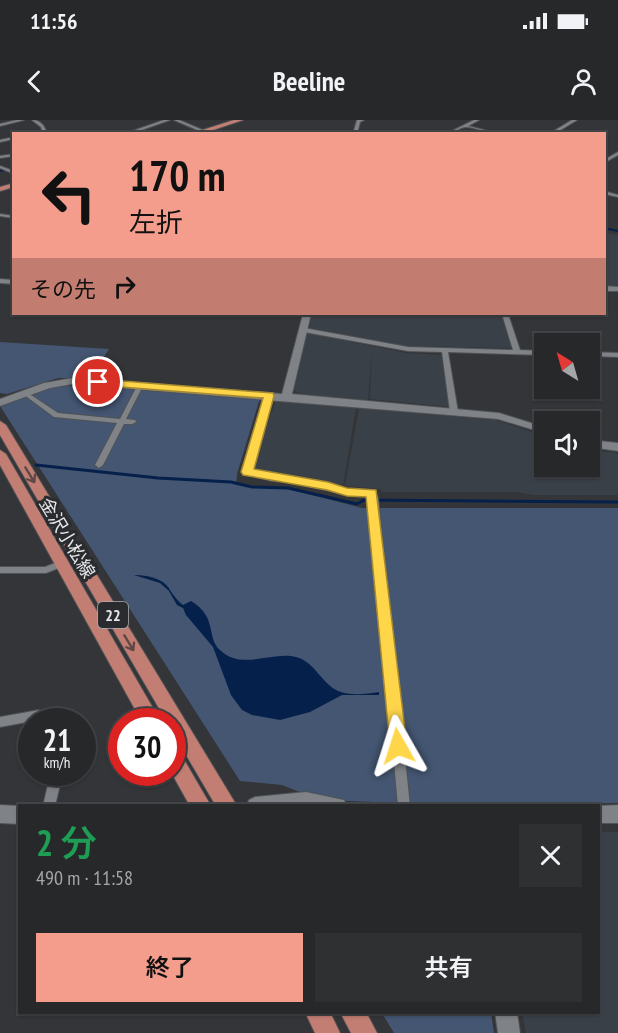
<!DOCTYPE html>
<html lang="ja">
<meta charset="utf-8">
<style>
body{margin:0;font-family:"PT Sans Narrow","Noto Sans JP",sans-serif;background:#2e3032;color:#f1f3f6;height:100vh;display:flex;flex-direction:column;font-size:22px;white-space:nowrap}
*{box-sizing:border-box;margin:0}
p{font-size:20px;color:#a4a6a8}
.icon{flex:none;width:33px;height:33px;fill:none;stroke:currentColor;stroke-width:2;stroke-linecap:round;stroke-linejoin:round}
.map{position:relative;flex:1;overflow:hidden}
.side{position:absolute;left:18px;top:684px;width:582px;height:210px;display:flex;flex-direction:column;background:#26282a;border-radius:0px;box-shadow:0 2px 4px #0004,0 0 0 2px #424447}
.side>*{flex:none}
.top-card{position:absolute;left:12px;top:12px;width:594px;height:183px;border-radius:0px;box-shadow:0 2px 4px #0004,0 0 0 2px #424447;background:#f49d8c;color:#111;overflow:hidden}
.needle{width:39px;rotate:323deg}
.fabs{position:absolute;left:534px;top:213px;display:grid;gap:12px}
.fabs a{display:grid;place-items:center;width:66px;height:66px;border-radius:0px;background:#26282a;box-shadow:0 2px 4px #0004,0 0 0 2px #424447;font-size:30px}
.speed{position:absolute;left:18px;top:588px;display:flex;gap:12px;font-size:30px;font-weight:700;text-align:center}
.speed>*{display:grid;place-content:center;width:78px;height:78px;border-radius:50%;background:#26282a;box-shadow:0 2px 4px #0004,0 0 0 2px #424447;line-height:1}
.speed small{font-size:15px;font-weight:400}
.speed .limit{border:9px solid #d22;background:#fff;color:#111}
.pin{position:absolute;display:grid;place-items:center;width:51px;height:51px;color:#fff;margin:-26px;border:3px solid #fff;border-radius:50%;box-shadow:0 2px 6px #0007}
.me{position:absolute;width:66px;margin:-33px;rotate:354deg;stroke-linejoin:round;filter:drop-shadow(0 0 4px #0008)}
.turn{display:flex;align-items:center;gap:21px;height:126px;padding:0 18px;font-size:27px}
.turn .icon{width:78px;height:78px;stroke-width:2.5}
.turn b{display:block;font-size:42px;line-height:51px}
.then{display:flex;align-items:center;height:57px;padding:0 18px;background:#0003;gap:12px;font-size:22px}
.round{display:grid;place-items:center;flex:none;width:63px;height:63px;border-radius:0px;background:#2e3032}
.head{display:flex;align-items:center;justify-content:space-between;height:102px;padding:0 18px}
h1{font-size:36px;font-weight:600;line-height:45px;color:#1e9e55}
.primary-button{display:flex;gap:12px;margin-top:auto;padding:12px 18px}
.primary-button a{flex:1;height:69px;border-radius:0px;background:#f49d8c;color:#111;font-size:24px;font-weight:600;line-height:69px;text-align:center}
.primary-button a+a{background:#2e3032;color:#f1f3f6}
.status{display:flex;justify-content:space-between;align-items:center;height:42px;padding:0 30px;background:#26282a;direction:ltr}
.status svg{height:16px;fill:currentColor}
header{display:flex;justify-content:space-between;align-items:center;height:78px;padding:0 18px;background:#26282a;font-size:27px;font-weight:600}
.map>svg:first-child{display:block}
.built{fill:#3a4048}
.green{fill:#445672}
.water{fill:#05204b}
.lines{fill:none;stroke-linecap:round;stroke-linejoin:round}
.stream-far2{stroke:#05204b;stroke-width:1.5}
.stream-far1{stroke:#05204b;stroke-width:2}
.stream{stroke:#05204b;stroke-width:3}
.street-casing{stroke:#505254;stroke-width:2}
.secondary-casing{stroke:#505254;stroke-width:2}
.primary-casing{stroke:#505254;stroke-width:2}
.street{fill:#7f8286;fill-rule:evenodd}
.secondary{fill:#7f8286;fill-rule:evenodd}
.primary{fill:#c37e73;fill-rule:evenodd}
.oneway{stroke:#5f4846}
.route{fill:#ffd54a;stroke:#a68a30;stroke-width:1.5}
.labels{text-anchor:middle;stroke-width:6;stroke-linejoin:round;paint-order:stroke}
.shield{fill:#292b2e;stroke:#adafb1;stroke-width:1.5}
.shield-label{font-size:16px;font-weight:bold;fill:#e6e7e9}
.street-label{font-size:18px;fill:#e6e7e9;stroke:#292b2e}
</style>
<div class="status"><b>11:56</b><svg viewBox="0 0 49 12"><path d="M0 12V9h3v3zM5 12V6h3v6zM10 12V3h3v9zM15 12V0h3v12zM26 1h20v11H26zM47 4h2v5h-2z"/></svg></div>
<header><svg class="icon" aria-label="back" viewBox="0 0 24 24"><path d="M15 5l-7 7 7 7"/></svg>Beeline<svg class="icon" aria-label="person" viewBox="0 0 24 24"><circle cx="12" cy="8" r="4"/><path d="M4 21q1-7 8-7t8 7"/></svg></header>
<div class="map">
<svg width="618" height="913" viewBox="0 0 618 913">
<rect width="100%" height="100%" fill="#333538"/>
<!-- built -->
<path class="built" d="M605,113L618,115V166H605Z
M312,194H501L513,228L407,226L309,208Z
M307,213L406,233L441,235L451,287L370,279L372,231L368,280L302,274L294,270Z
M276,280L356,288L343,365L300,356L257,352L252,347Z
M359,288L496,300L544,316V346H590V331L613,332L618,334V375H532L516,372H382L380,369L345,366Z
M599,712H618V913H526L522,893L598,892Z"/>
<!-- green -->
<path class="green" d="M0,222L109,229L91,258H58L7,274L0,273Z
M81,265L260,278L237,354L236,365L282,367L362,388H618V683L428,684L320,680L282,665L240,661L0,286L53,267Z
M382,893H491L494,913H394Z"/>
<!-- water -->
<path class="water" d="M134,455C146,455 164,458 170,470C174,476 177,480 183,485L191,481C218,497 206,518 220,530C241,551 272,531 296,537C315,542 321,563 338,571C350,576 367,574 379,572V575H342L310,592L280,600L252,595L242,590L231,575L213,527L186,495L183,488L177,485L169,471L160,463Z"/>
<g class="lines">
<!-- stream-far2 -->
<path class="stream-far2" d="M0,51L14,48"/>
<!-- stream-far1 -->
<path class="stream-far1" d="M604,108L618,111"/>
<!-- stream -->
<path class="stream" d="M36,345L158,358L231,362L252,367L288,368L357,384L364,380L618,382"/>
<defs>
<path id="street" d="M17,0H24L0,6V4Z
M32,0C40,0 45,6 47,14H43L41,7Z
M164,0H170L130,14H124Z
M174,0H179L205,11L202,12Z
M357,0H364L360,2L357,14H353Z
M474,0H479L468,6L500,14C490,14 472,6 465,7C458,8 453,14 446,14Z
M572,0H577L554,14H549Z
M14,17V19L0,22V20Z
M618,32V35L604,43V40Z
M14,34V36L0,38V36Z
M0,46L14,51V54L0,48Z
M604,71L618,75V77L604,74Z
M0,94L14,96V98L0,96Z
M0,159L14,160V164L0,163Z
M502,194H508L520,230L544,231V235L448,232L458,292L454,294L450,292L442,232L408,231L304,212L301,210L304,208L408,227L513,230Z
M590,232L618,233V237L590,236Z
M140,264L143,266L126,299L135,300L136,302L132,304H124L103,345L99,348L95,345L117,303L54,297L23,274L24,273H28L58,293L120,299L137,266Z
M269,274L272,276L251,350L272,355L291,356L347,369L372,370L375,371L378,378L410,686H398L370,378L369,376L347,375L291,362L272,361L244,354L243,352L266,276Z
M63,440L67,443L66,445L46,453H0V447H45Z
M39,590L53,598L54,602H39L38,600L0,607V597Z
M51,652H63L55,686H43Z"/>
<path id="secondary" d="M604,166L618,167V171H604Z
M303,194H311L292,274L499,293L544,307V313L498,299L73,264L50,268L0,286V279L44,263L73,258L282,274Z
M590,320L618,323V331L590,327Z
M306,672L344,680L347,686H246L249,680L255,677Z
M0,685L20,686V704L0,703Z
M618,685V703H598L597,686Z
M495,892H517L520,913H498Z"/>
<path id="primary" d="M234,0H243L201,14H190Z
M14,63V67L0,71V67Z
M0,301L6,305L237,686H216L172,611V602H167L0,315Z
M0,330L6,334L161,602H142L0,345Z
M172,628L179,631L211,686H190L171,652H172Z
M305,892H330L340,913H315Z
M340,892H366L377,913H351Z"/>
</defs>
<!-- street casing -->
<use href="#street" class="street-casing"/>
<!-- secondary casing -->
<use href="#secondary" class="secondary-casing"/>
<!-- primary casing -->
<use href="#primary" class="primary-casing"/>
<!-- street -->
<use href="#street" class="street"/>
<!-- secondary -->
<use href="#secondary" class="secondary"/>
<!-- primary -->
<use href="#primary" class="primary"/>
</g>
<!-- one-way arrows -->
<defs><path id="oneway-shaft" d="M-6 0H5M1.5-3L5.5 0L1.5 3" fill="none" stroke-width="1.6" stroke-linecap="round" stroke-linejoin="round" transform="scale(1.5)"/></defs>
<g class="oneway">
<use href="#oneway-shaft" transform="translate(30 355) rotate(59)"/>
<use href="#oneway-shaft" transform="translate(129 523) rotate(59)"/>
</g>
<!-- route -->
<path class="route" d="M98,259L273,273L274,276L254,349L328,362L347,368L376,370L407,626L404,632L398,634L392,632L390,626L366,377L347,376L327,370L243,355L241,352L263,278L95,265L93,262Z"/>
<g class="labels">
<!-- shield labels -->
<rect class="shield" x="98" y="482" width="30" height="26" rx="4.5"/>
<g class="shield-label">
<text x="113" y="501">22</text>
</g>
<!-- street labels -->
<g class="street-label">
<text transform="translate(67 418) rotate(59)" y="6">金沢小松線</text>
</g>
</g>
</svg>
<div class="fabs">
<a><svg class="needle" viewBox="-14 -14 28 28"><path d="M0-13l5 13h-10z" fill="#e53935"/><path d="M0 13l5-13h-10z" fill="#a4a6a8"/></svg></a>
<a><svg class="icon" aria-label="sound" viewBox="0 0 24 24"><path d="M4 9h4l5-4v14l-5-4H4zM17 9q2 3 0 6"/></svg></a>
</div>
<div class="speed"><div>21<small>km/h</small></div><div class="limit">30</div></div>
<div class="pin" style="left:98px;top:262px;background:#d93025"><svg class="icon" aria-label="arrive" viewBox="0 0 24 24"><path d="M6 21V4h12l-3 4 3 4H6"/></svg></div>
<svg class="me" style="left:398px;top:626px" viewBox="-20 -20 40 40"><path d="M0-17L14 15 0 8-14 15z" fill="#ffd54a" stroke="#fff" stroke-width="4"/></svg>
<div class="top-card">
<div class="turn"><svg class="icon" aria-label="left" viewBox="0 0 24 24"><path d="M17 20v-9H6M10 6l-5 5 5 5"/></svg><div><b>170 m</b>左折</div></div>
<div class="then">その先<svg class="icon" aria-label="right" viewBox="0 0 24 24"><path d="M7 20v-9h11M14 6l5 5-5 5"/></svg></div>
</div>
<section class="side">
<div class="head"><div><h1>2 分</h1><p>490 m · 11:58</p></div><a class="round"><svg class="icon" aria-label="close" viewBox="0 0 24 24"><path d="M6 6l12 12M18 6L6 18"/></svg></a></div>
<div class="primary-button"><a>終了</a><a>共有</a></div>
</section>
</div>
